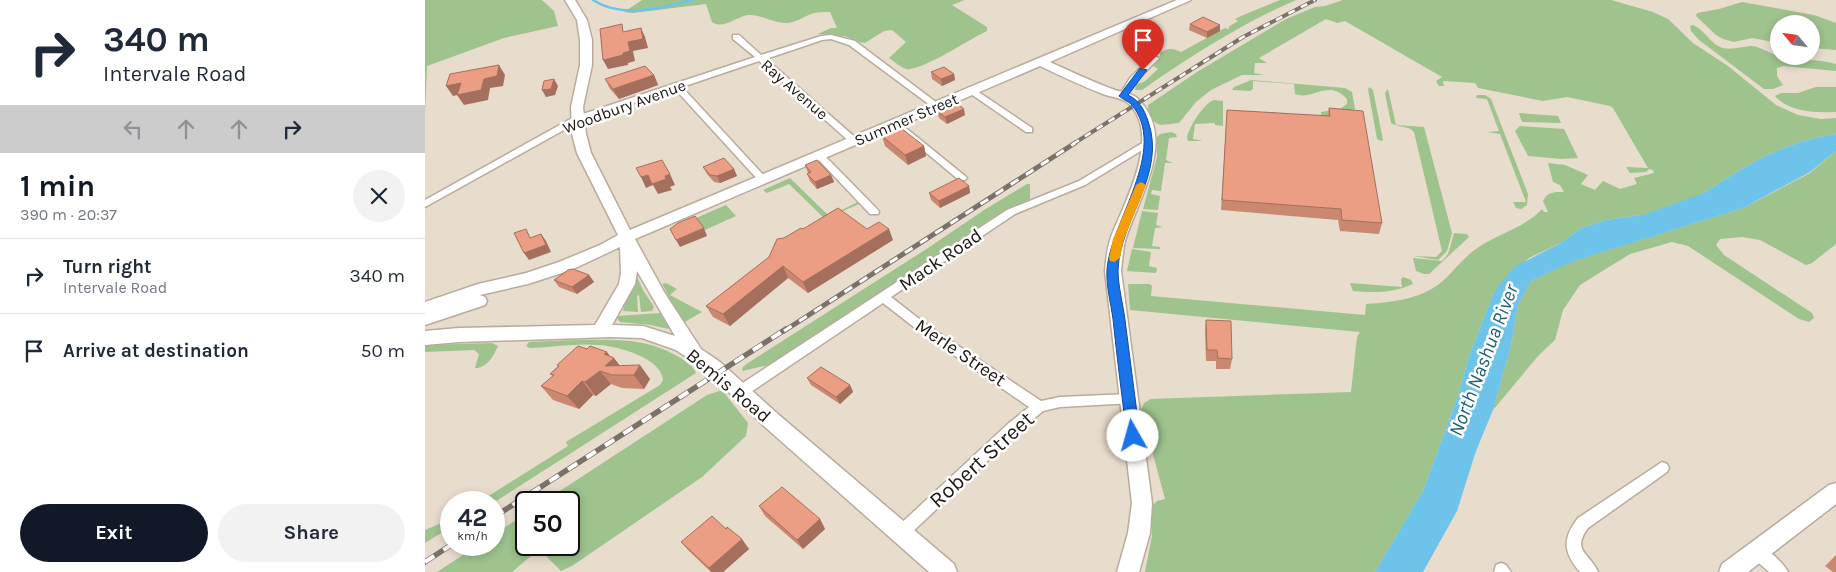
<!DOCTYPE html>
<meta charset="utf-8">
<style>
body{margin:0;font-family:Karla,sans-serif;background:#f2f2f3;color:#1f2937;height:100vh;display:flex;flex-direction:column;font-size:19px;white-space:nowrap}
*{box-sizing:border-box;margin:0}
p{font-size:16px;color:#747a83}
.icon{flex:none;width:28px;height:28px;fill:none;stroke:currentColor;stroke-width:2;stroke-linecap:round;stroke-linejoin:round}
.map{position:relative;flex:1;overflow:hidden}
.drawer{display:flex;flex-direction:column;background:#fff;width:425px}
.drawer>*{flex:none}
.guide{background:#fff;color:#1f2937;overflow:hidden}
.needle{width:32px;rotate:299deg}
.fabs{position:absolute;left:1345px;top:15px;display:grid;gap:10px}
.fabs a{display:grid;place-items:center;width:50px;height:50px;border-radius:50%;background:#fff;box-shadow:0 2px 8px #0003;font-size:25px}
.speed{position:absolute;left:15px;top:491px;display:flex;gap:10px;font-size:25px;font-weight:700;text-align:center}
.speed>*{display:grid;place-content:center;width:65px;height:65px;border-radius:50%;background:#fff;box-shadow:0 2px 8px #0003;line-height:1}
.speed small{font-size:12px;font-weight:400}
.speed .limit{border:2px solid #111;border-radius:8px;background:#fff;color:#111}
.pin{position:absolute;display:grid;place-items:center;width:42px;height:42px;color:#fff;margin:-51px -21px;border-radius:50% 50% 50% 0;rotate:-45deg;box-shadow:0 0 5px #0007}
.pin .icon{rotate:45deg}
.me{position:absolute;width:55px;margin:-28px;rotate:353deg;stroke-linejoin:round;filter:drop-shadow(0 0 4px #0008)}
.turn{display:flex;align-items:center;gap:18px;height:105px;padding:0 20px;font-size:22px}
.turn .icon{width:65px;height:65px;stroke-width:2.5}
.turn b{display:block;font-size:35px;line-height:42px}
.lanes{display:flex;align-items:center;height:48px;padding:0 20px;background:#0003;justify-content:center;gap:25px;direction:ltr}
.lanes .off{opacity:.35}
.round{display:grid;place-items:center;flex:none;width:52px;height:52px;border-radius:26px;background:#f2f2f3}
.head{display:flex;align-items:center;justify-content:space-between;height:85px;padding:0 20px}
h1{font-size:30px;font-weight:700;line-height:38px;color:#111827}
.primary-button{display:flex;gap:10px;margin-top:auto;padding:10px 20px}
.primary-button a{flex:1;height:58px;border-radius:30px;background:#111827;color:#fff;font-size:20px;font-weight:700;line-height:58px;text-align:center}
.primary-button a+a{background:#f2f2f3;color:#1f2937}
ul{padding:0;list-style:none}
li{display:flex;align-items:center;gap:15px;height:75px;padding:0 20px;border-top:1px solid #e0e1e3}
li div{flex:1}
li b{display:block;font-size:19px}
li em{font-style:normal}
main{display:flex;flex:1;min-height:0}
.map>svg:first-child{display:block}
.green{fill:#9ec38d}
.water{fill:#6dc3ea}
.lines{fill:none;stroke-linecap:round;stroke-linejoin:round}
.stream{stroke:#6dc3ea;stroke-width:2.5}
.river{fill:#6dc3ea;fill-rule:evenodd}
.minor-casing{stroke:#b7ac9e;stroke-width:3}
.secondary-casing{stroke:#b7ac9e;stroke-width:3}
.minor{fill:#fff;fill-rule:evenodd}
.secondary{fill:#fff;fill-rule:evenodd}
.rail-far2-casing{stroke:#7a7269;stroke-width:4}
.rail-far1-casing{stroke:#7a7269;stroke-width:5}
.rail-casing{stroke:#7a7269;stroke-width:5.5}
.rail-far2{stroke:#fff;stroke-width:2.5;stroke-dasharray:7;stroke-linecap:butt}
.rail-far1{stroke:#fff;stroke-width:3;stroke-dasharray:9;stroke-linecap:butt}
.rail{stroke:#fff;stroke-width:4;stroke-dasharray:11;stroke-linecap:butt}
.wall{fill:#ca8871}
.shaded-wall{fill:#a46f5c}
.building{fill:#eb9e83;stroke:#a46f5c}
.route{fill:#1a73e8;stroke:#114b97}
.slow{fill:#f59e0b}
.labels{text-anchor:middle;stroke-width:5;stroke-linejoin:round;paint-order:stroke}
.far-street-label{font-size:16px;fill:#1c1813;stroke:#fff}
.street-label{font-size:19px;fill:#1c1813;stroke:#fff}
.water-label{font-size:20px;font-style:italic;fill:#1d607b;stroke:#fff}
.near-street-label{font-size:22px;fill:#1c1813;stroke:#fff}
</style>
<main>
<section class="drawer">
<div class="guide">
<div class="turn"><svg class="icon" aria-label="right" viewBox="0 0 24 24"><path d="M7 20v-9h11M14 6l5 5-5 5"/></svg><div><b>340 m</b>Intervale Road</div></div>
<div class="lanes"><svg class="icon off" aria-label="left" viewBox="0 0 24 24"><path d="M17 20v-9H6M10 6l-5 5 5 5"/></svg><svg class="icon off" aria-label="ahead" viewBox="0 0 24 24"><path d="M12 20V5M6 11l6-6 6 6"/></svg><svg class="icon off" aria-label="ahead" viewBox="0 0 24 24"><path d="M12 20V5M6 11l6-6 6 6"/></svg><svg class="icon" aria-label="right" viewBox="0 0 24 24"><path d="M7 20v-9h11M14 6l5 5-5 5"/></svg></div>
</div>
<div class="head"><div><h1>1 min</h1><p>390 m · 20:37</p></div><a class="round"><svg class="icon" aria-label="close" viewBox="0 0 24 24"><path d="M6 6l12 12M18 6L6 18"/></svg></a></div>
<ul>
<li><svg class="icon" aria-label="right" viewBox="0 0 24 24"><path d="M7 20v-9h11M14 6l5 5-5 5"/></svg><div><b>Turn right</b><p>Intervale Road</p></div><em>340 m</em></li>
<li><svg class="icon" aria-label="arrive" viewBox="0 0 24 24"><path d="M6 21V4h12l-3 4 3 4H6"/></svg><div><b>Arrive at destination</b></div><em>50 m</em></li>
</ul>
<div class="primary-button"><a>Exit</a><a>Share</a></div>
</section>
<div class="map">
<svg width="1411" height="572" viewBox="0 0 1411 572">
<rect width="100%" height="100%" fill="#e8dccd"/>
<!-- green -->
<path class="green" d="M0,0H117L129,11L133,26L79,38L2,66L0,114Z
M217,0H540L527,5L562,27V31C544,39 496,72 481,69C475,67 469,61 464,58L481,42L467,30L459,31L440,43L434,42L420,36L393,34L406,28H412L405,12C399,12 392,12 386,14C378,17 370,23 361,23C347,23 336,14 323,15C310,17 299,30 287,22L281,4L208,13L199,12Z
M855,0H871C816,24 766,56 717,90H710L711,84L719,82L733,69L728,66L735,58V53C742,48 748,48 756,52L800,28L803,29L805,28L803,27L813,21L810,19L816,16Z
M918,0H1186L1228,12L1243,19L1268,43L1303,66L1351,105L1373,115L1396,119L1411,118V134C1353,142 1311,172 1264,203L1260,208L1240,216L1216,215L1181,220L1156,228L1136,243L1104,258L1069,292L1044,356L1033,396L998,491L950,572H720L727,536V506L732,501L740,499L716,410L719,403L726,399L926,392L932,337L935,332L705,310L703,284H725L727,286L726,296L940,315L941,304C969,302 999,299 1020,279C1031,268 1041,255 1054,247C1073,234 1101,227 1117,209L1119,212H1123L1118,201C1123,191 1130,192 1139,192L1135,185L1128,182L1123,163L1140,165L1163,175L1156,184L1170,190L1178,181L1195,189L1212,184L1209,178L1229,173L1228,170L1224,169L1221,172L1205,173L1201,167L1223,168L1188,108L1185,106L1142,97L1118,101L1053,88L1050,83L1018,81L1019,86H1014L1011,81L1017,77L920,21L912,23L901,19L834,58L842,63H830L829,73L840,75H817L786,90L771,102L754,123L736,125C727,123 723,114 723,105L772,72L861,19L890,7L900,6Z
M1317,2L1389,15L1411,23V50L1386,48V24H1354V43L1327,38L1309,42L1298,39L1291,35L1271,16L1272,13L1294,9Z
M1268,25C1280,30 1286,45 1298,48C1308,50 1316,47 1325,46C1336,46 1345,54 1354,56C1372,61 1392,58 1411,64V71L1358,66L1352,68V76L1358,85L1348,89H1339L1274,40L1266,31L1265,26Z
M826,80L920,88L927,92L930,109L898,126L896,112L915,109L922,104V99C903,78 888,101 870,94L869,84L828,81V89L825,91L807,90L809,87Z
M945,87L948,90L958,140L956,141L952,139L943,89Z
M1391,87H1411V112C1391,113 1364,112 1350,96L1356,93H1373Z
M963,89L971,125L999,127L1027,233L1022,251L1013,260L988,256L1011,257L1017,251L989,132C983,125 973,128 966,123L960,93Z
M1052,95H1060L1066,99L1103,194L1102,205L1096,209L1091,208L1088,202H1101L1075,134L1062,132L1074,131L1062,99L1051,98Z
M789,100L798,101V126L790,125V123L770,124L768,139L778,141H763L762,138C763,128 780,102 789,100Z
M1094,113L1133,116L1136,123L1097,122Z
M1095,126L1139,129L1153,158L1136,159L1103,156L1090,131Z
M746,132L751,134L752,137L744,138L741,160L748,163H740L736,191L727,190L726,194L735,196L733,210L718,209L732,157L731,138L735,134Z
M1411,151V244L1387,263L1381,265L1335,240L1317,237L1295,239L1291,245L1299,255L1387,313L1389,318L1384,322L1374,319L1263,246L1247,242L1205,254L1155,285L1138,310L1130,340L1113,356L1068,410L1086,345L1093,305L1106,281L1148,261L1318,208L1385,173Z
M365,178L404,216L433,202L434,204L400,219L364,184L342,193L338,190Z
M602,184H605V199L567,218L344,365L317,371L318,367L323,363L503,248L559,210Z
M301,205L311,216L280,230L271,218Z
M717,211L733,213L731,225L738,227L730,228L727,246L735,247V249L708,248Z
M1029,233L1042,234L1044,237L1004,274H999L991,271L988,258L1017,261L1023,254Z
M707,249L726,252L724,266L732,268L731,273L702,271Z
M212,277L218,290L229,307L227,311L216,312L214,295L212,296L213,312L198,311L199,307L210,278Z
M978,277L986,280L988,284C969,293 947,293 928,291L925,283L977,287L976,279Z
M241,283L252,289L245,295L277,312L258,323L237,284Z
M235,313L244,328L243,329L226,325L195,322L192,318V316Z
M150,340C189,340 219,337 254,357C260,361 268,365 271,373L73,500L68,502H54L143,446L141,442L235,385L238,380C237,358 192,346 174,345C152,343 128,347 105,348L101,346L104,342Z
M67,343L73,346C69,355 63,366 53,368H50L54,354L49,350L0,352V345Z
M297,390L323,423L321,436L277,477L147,566L136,571L114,549L87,572H12L53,545H69V535L101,513V545H144V502H118L282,395Z
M26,519V527L0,543V530Z"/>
<!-- water -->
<path class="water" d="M1411,134V151L1385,172L1318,208L1149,261L1106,281L1093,305L1086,345L1068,410L1051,451L1032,511L998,572H950L998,491L1033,396L1044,356L1069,292L1089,267L1136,243L1156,228L1181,220L1216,215L1240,216L1260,208L1264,203C1311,172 1353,142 1411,134Z"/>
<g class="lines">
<!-- stream -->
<path class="stream" d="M168,0C197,19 236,8 267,0"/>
<!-- river -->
<path class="river" d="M1287,190L1293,191L1296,195L1293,199L1216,229L1209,231L1202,229L1200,225L1202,221Z"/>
<defs>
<path id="minor" d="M308,35H314L336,55L396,36L406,35L430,41L516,106L512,109L509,108L424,45L406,39L397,40L341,59L432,139V143H426L334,61L257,87L341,178L343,180L341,182H335L250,89L155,121L0,207V200L149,117L330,57L308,39Z
M727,56L734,58L711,81L701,98H695L694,96L705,78Z
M546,87L607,128V132H601L543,92V88Z
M471,120L540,176L542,178L540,180H534L468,125V121Z
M724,139L727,140V144L660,185L590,214L466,297L502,325L616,401L635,397L704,394L709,395L710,399L709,403L635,407L618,411L594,431L481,538L476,540L471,538L469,533L471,528L584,423L604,407L494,331L458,303L320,396L315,397L310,396L309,392L310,388L582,210L654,181Z
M395,153L398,154L453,210L454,212L453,214H445L392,158L390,156Z
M1237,462L1242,464L1244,468L1242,472L1163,528C1146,551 1165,553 1173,572H1155C1138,552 1137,539 1153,518Z
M1332,545C1343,549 1358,562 1363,572H1344L1327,557L1324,552L1327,547Z
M1076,563L1081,565L1086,572H1069L1071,565Z"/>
<path id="secondary" d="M140,0H150L162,20L167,40V65L158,107L161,134L166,153L205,230L752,0H766L625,62C645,71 666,81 687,89C694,92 707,93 712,98C754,138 713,198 700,241C698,251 697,261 696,271L727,503L725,533L714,572H692L703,533L707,503L680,271C681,260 682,248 686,237C699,203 738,135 703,103C698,98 685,97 678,94C657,86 636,76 615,66L210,239L239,292L276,349L295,362L354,415L529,564L532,572H504L340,427L283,372L251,350L217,338L185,337L34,342L0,345V331L34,328L170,325L194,284L196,273L195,247L146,270L103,284L55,295L60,297L62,301L60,305L0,325V302L53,284L101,273L134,262L175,245L193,235L152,153L147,134L146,107L155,65V40L152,20ZM212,271L250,336L218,326L187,325L210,284Z
M1411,483V504L1323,572H1294L1297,564L1404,485Z"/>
</defs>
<!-- minor casing -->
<use href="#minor" class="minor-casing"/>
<!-- secondary casing -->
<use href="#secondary" class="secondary-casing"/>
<!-- minor -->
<use href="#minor" class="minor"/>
<!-- secondary -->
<use href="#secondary" class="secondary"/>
<defs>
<path id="rail-far2" d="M648,144L818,37L890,0"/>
<path id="rail-far1" d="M359,331L650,143"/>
<path id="rail" d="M69,517L361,329
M0,562L26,545"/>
</defs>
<!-- rail-far2 casing -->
<use href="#rail-far2" class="rail-far2-casing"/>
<!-- rail-far1 casing -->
<use href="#rail-far1" class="rail-far1-casing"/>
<!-- rail casing -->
<use href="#rail" class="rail-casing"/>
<!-- rail-far2 -->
<use href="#rail-far2" class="rail-far2"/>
<!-- rail-far1 -->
<use href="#rail-far1" class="rail-far1"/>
<!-- rail -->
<use href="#rail" class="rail"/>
</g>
<!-- wall -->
<path class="wall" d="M765,24L795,31L782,38L764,30Z
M506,72L529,74L530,80L517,86L507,79Z
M229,75L233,85L194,99L185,89L180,79Z
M904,108L957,223L954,234L915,231L913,220L796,210L802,110L903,116Z
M512,111L540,115L522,124L514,118Z
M457,136L499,146L501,156L483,165L460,146Z
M380,165L406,175L409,182L392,189L385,181L382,174L383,173Z
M278,167L309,169L312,176L295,183L289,182L282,174Z
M544,186L545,193L515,208L506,200L504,193Z
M378,229H442L468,240L383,293L363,278L305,326L288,317L281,306L344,257Z
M164,275L169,282L152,294L134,287L129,280Z
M781,320L807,359L805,369H791V361H781L780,330Z
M186,357L195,366L225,379L219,389L197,388L186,384L171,396L168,395L154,409L128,400L116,386L128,376L125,374L133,366L132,365Z
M382,378L425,385L428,392L415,404L386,385Z
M334,506L395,519L400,529L378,549L340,516Z
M301,529L324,549L298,572H286L264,551L256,542Z
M1411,555V572H1408L1400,566Z"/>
<!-- shaded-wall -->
<path class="shaded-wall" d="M795,25V31L782,38V32Z
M216,28L220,37L223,48L208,51L210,61L203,63V65L183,69L178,60L198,53L203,42Z
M74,65L80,75L78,86L65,88L63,100L39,105L32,95L28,96L21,86Z
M529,74L530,80L517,86L516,79Z
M229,75L233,85L194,99L188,89Z
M129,79L133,86L130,95L121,97L117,90Z
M539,109L540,115L522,124L520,117Z
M499,146L501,156L483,165L480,155Z
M309,169L312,176L295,183L292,176Z
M245,174L250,185L245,187L247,190L233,194L228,185L221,188L216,177L223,175L240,176Z
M406,175L409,182L392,189L390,182Z
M544,186L545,193L515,208L514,201Z
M279,228L282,236L255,247L251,240Z
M464,229L468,240L383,293L378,282Z
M116,234L121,241L126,252L104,260L99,253Z
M358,266L363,278L305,326L298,314Z
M164,275L169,282L152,294L147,287Z
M182,352L187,359L189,358L199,371L180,366L179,354Z
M215,365L225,379L219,389L209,375Z
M175,371L186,384L171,396L160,382Z
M157,381L168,395L154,409L142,396Z
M425,385L428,392L415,404L411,397Z
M395,519L400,529L378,549L372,540Z
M317,539L324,549L298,572H287L284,568Z"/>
<!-- building -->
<path class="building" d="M778,17L795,25L782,32L765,24Z
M197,24L198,32L216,28L218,39L203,42L205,51L198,53V55L178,60L175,29Z
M74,65L72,76L59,79L56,90L32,95L36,83L21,86L25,74Z
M220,66L229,75L188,89L180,79Z
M519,67L529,74L516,79L506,72Z
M129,79L126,89L117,90L119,81Z
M531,103L539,109L520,117L512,111Z
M904,108L938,111L957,223L917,220L916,209L797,200L802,110L905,116Z
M476,128L499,146L480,155L457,136Z
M299,158L309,169L292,176L285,175L278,167Z
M237,160L245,174L240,176L241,179L227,184L223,175L216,177L211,168Z
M392,160L406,175L390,182L382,174L386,172L380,165Z
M534,178L544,186L514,201L504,193Z
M413,208L442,229L454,222L464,229L378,282L358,266L298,314L281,306L344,257L352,239L359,238L376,228L378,229Z
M270,216L279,228L251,240L245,229L253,223Z
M101,229L105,238L116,234L121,245L99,253L89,233Z
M148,269L164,275L147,287L129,280L143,270Z
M781,320L806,321L807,359L793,358L792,350H782Z
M153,346L162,349L165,346L182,352L179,354L189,358L180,366L215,365L209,375H187L175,371L160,382L157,381L142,396L116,386L129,375L125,374L134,366L132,365Z
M396,367L425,385L411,397L382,378Z
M357,487L395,519L372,540L334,506Z
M287,516L301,529L302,527L317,539L284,568L256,542Z"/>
<!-- route -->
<path class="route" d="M715,68L722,70L703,95C714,100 719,109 723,121C742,174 695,219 693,270C693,286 698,304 700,320C705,359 710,398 715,436L713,441L708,442L704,441L702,436C697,397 692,358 688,319C686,304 681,286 682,270C685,222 745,149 706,104C703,101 697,99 694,96Z"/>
<!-- slow -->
<path class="slow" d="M716,182L721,185L699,239L695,258L689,262L685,261L684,258L688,239L711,185Z"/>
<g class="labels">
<!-- far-street labels -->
<g class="far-street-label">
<text transform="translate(370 89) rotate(41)" y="6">Ray Avenue</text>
<text transform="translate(199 106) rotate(-20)" y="6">Woodbury Avenue</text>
<text transform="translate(481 119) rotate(-23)" y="6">Summer Street</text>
</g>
<!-- street labels -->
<g class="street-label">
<text transform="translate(515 259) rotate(-34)" y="7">Mack Road</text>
<text transform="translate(536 352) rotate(34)" y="7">Merle Street</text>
<text transform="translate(304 385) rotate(40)" y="7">Bemis Road</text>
</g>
<!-- water labels -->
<g class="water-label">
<text transform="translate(1058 360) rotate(-69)" y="7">North Nashua River</text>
</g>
<!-- near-street labels -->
<g class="near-street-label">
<text transform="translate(556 459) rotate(-42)" y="8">Robert Street</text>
</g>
</g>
</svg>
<div class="fabs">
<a><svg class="needle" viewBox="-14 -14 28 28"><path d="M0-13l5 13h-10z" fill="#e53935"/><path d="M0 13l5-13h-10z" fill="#747a83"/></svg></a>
</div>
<div class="speed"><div>42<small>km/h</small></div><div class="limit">50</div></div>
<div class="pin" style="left:718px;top:70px;background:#d93025"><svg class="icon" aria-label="arrive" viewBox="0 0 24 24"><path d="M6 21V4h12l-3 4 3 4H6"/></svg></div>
<svg class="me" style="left:708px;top:436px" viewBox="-20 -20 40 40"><circle r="19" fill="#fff"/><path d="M0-13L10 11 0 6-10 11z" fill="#1a73e8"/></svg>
</div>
</main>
